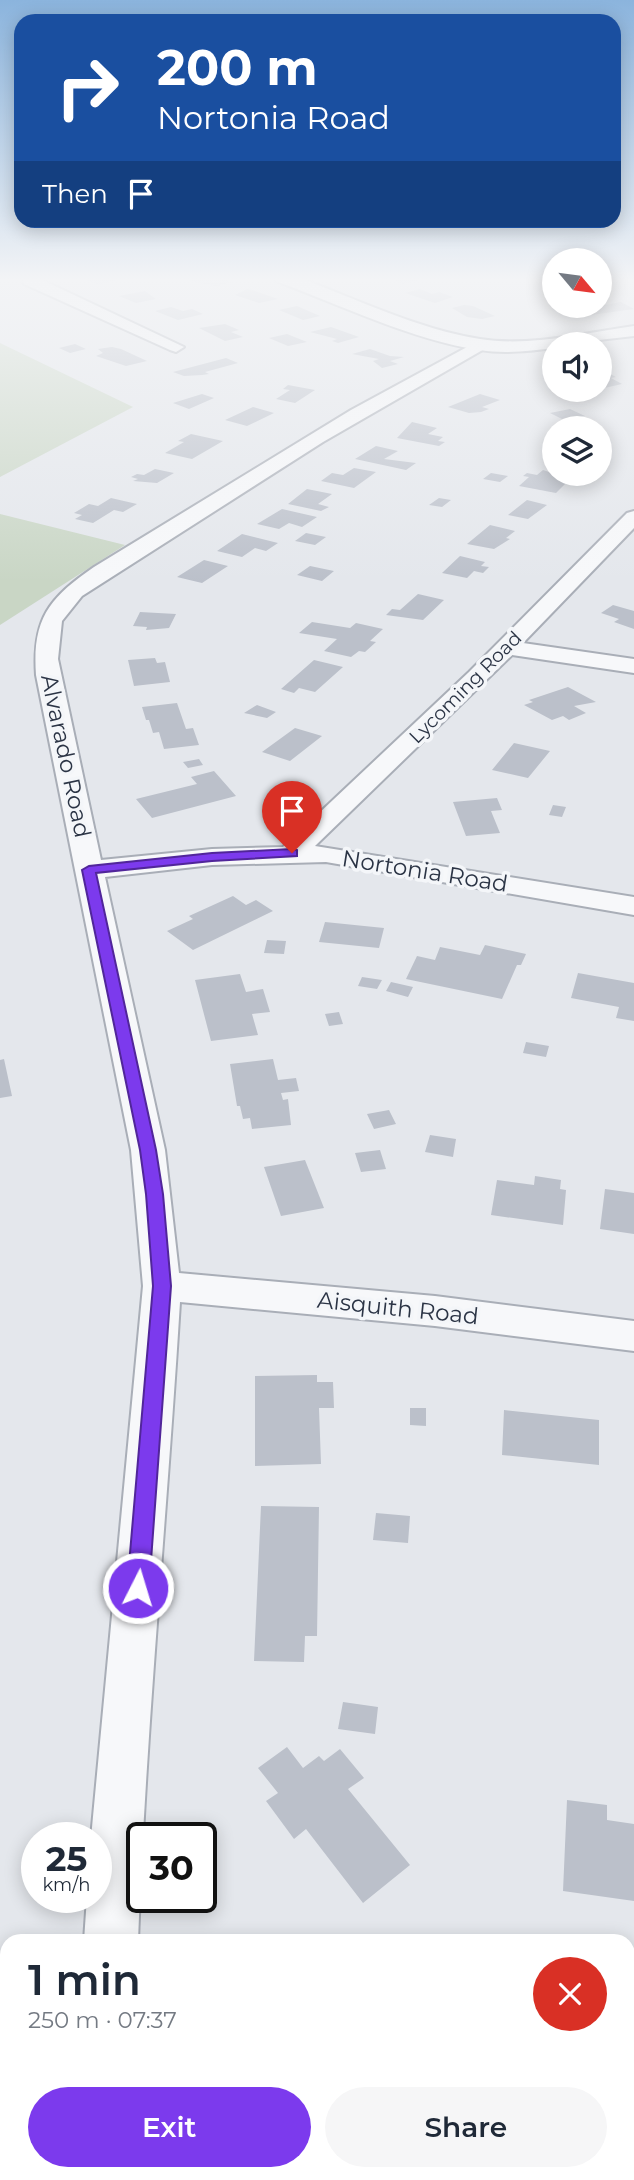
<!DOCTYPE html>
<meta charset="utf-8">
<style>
body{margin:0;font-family:Montserrat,sans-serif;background:#f6f6f7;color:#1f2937;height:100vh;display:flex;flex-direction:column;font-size:26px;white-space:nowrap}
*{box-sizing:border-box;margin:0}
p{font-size:23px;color:#747a83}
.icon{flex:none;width:38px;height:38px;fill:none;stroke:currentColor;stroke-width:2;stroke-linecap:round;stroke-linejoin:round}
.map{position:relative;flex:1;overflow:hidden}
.side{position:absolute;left:0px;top:1934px;width:635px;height:247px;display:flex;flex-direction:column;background:#fff;border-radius:21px 21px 0 0;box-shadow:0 4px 18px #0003}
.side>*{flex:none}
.hud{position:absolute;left:14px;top:14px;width:607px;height:214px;border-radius:21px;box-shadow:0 4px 18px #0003;background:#1a4fa0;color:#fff;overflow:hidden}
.needle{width:46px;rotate:119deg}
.controls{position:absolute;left:542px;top:248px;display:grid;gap:14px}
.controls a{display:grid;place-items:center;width:70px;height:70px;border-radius:50%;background:#fff;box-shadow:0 4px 18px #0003;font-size:35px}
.speed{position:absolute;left:21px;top:1822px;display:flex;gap:14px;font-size:35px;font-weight:700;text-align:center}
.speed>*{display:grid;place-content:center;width:91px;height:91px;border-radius:50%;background:#fff;box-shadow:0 4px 18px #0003;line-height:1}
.speed small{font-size:18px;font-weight:400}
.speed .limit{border:4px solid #111;border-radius:10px;background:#fff;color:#111}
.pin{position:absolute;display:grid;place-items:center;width:60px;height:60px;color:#fff;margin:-72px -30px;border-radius:50% 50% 50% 0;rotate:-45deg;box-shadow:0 0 7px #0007}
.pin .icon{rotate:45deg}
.me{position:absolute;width:77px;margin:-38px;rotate:5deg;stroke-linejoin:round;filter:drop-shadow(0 0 5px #0008)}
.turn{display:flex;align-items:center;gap:24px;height:147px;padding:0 28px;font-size:32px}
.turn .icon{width:91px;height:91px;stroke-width:2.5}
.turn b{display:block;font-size:49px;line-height:60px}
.then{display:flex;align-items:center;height:66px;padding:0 28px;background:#0003;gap:14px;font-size:26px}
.round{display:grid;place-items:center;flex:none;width:74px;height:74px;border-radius:37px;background:#f6f6f7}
.head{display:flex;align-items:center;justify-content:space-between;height:119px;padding:0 28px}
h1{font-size:42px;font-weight:600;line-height:52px}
.action{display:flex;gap:14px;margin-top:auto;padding:14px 28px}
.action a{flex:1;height:80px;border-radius:42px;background:#7c3aed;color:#fff;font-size:28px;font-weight:600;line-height:80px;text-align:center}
.action a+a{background:#f6f6f7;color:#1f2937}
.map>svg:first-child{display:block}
.green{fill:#c9d6c5}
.building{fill:#bbc0ca}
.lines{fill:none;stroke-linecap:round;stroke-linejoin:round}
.minor-casing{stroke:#a9aeb7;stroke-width:4}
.tertiary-casing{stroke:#a9aeb7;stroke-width:4}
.minor{fill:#f7f8fa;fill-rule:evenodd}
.tertiary{fill:#f7f8fa;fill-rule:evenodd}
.route{fill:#7c3aed;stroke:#51269a;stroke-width:2}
.labels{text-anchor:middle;stroke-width:7;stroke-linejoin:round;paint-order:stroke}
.far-street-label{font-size:19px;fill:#2b3445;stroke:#f4f6f9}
.street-label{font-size:23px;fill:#2b3445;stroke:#f4f6f9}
</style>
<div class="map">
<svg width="634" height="2180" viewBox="0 0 634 2180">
<rect width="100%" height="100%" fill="#e4e7ec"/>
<!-- green -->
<path class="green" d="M0,343L133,407L0,477Z
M0,514L125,545L0,625Z"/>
<!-- building -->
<path class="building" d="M79,277H105L115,281L97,284Z
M202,277H219L234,282L216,286L189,281Z
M388,277H415L422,279L403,284Z
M247,289L255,291L278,299L259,303L235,295Z
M420,289L432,294L439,292L453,297L435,303L405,293Z
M145,291L156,299L136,303L119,296Z
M600,302L605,305L621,302L634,309L577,317L566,311L600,306Z
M464,305L473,306L495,316L482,319L467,317L452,308Z
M297,306L320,316L303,320L279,310Z
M171,307L183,311L192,309L203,314L178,320L155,311Z
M225,324L239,330L231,332L243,337L225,341L199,328Z
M331,327L359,337L338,343L332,341L337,339L310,332Z
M287,334L307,342L288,346L269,338Z
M75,344L86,349L70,353L59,348Z
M112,347L121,349L147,361L126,366L96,356L103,353L98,349Z
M370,349L390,356L404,357L390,361L398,364L382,368L373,361L379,359L352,354Z
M226,358L238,363L205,372L209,374L202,375L184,376L173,372Z
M604,371L616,377L611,378L622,384L600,389V372Z
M288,385L315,390L295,403L276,399L290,390L283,389Z
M561,390H584L590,394L573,397Z
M202,394L214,398L189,409L173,403Z
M480,394L500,400L482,407L489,409L481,412L469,413L448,407Z
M253,407L274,413L247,426L225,420Z
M570,409L585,416L564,420L550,413Z
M412,422L437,428L428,434L443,437L438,441L445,442L439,446L397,438Z
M191,434L223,441L192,459L165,453L184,442L178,441Z
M376,446L398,451L384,459L416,463L406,470L355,459Z
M354,468L376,472L354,488L321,481L332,473L343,475Z
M155,469L174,473L157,483L133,481L138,479L131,477L137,474L144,475Z
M543,470L555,474L573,476L556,493L519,486L529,477L523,476L527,473L537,475Z
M491,473L508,476L500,482L483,479Z
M307,489L332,494L318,504L329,507L321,511L288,504Z
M111,498L137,504L123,512L114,510L93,523L75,519L82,515L74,513L89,504L98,506Z
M439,498L451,500L442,507L429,505Z
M527,500L547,505L528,519L508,515Z
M282,509L317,517L302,527L289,523L279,529L257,524Z
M490,525L515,531L506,538L510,539L494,549L467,544Z
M306,533L326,537L315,545L295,541Z
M242,534L278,543L266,551L255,548L242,557L217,551Z
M460,556L485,562L481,566L489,567L483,573L474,571L467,578L442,573Z
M204,560L228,566L202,583L177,577Z
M310,566L334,571L322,581L297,575Z
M418,594L444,600L423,620L386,615L392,609L400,610Z
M613,605L634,611V629L614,622L619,619L601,613Z
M140,612L176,614L169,628L146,630L147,627L133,626Z
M312,622L350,628L356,623L383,629L370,641L376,642L365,652L359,651L351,657L324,651L337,639L299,633Z
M155,658L157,663L165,662L170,682L134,686L128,660Z
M314,660L343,667L315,692L299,688L294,693L281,689Z
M568,687L596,702L574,706L586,713L569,720L563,716L552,720L524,705L533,702L529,700Z
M177,703L186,729L193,728L199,745L164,749L159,732L153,733L149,720H146L142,707Z
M257,705L276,712L267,718L244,713Z
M295,728L322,736L290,761L262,752Z
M514,743L550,751L528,778L492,770Z
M199,759L203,765L188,768L183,762Z
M214,771L236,796L152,818L136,799L197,784L191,777Z
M497,798L502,810L491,811L500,833L466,836L453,802Z
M553,805L566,807L562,817L549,815Z
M233,896L246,905L256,900L273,911L193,950L167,931L193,919L189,916Z
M325,922L384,928L379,948L319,942Z
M267,940L286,941L284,954L264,953Z
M485,945L526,954L521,965H517L502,999L406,979L417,956L435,960L440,947L480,955Z
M578,973L634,983V1021L616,1018L619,1007L571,998Z
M240,974L246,992L263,989L270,1012L252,1014L258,1035L211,1041L195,980Z
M362,977L382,980L377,989L358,986Z
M391,982L413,987L408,997L386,991Z
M339,1012L343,1024L329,1026L325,1014Z
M526,1042L549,1046L546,1057L523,1053Z
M4,1059L12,1096L0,1098V1060Z
M273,1059L278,1080L296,1078L299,1091L281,1093L283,1100L288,1099L291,1125L252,1129L250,1118L243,1119L240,1106H237L230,1064Z
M389,1110L396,1124L374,1129L367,1114Z
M430,1135L456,1139L453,1157L425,1152Z
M380,1150L386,1169L361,1172L355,1153Z
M305,1160L324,1208L281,1216L264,1167Z
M535,1176L561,1180L560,1189L566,1190L563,1225L491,1215L497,1180L534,1185Z
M605,1189L634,1193V1234L600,1229Z
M317,1375V1382H333L334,1408H319L321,1464L255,1466V1376Z
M410,1408H426V1426L410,1425Z
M504,1410L599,1420V1465L502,1455Z
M261,1506L319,1507L317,1636H305L304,1662L254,1661Z
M376,1513L410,1516L408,1543L373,1540Z
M343,1702L378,1707L375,1734L338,1729Z
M287,1747L303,1768L319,1756L324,1761L340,1749L364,1778L348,1789L410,1865L363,1903L306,1829L294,1839L266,1801L278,1793L258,1768Z
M567,1800L607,1805V1820L634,1824V1901L563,1891Z"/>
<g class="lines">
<defs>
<path id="minor" d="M22,277H36L184,347L176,352L170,350L24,284Z
M480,340L486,342V348L323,442L82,596L62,621L58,659L101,860L212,849L283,847L469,672L627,513L634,511V528L523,643L634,659V673L512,655L315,846L634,897V915L326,862L212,865L105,877L165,1150L179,1273L435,1296L634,1321V1351L435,1326L180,1302C167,1515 146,1727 138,1941H84L87,1897H96V1838H91L143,1286L131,1150L36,675C32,619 49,598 94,567L351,410Z
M628,2071L634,2073V2129L628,2127Z
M68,2174H126L125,2180H67Z"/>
<path id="tertiary" d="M274,277H297C354,298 420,330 480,339C530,347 584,333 634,326V336L555,345V348C530,351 504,354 480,350C415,341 338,304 276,281Z"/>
</defs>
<!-- minor casing -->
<use href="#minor" class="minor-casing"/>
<!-- tertiary casing -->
<use href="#tertiary" class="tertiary-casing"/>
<!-- minor -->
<use href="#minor" class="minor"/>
<!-- tertiary -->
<use href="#tertiary" class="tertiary"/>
</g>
<!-- sky -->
<linearGradient id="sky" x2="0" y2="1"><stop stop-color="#8bb4dd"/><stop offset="0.48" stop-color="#f3f4f6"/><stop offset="1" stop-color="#f3f4f6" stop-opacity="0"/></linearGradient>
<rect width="634" height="582" fill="url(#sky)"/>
<!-- route -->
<path class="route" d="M292,849L297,850V856L212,861L96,873L156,1150L163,1194L171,1286L149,1588L145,1595L138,1598L130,1595L127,1588L153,1286L146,1194L140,1150L82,870L89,866L212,853Z"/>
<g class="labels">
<!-- far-street labels -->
<g class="far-street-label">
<text transform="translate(465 687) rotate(-45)" y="7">Lycoming Road</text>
</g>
<!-- street labels -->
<g class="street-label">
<text transform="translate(66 756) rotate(78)" y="8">Alvarado Road</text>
<text transform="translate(425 871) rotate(9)" y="8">Nortonia Road</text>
<text transform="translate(398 1308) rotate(6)" y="8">Aisquith Road</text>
</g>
</g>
</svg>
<div class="controls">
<a><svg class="needle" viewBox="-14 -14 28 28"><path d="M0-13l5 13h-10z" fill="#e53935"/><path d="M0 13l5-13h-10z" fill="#747a83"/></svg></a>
<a><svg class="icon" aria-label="sound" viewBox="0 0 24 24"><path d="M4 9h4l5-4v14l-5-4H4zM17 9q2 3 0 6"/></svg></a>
<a><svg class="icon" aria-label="layers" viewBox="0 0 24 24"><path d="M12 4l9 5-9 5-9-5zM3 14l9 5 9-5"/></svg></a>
</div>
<div class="speed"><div>25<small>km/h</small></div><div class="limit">30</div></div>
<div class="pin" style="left:292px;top:853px;background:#d93025"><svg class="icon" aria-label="arrive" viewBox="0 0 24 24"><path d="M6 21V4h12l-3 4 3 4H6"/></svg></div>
<svg class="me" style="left:138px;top:1588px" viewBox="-20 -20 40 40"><circle r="17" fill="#7c3aed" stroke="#fff" stroke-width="3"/><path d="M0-11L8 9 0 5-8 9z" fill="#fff"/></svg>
<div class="hud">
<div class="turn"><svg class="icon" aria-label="right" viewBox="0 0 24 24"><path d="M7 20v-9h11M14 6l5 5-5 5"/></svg><div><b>200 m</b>Nortonia Road</div></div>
<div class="then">Then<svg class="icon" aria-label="arrive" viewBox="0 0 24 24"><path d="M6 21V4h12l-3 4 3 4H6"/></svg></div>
</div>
<section class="side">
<div class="head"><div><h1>1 min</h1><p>250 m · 07:37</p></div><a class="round" style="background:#d93025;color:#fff"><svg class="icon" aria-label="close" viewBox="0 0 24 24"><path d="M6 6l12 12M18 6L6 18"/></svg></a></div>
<div class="action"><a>Exit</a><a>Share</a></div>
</section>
</div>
